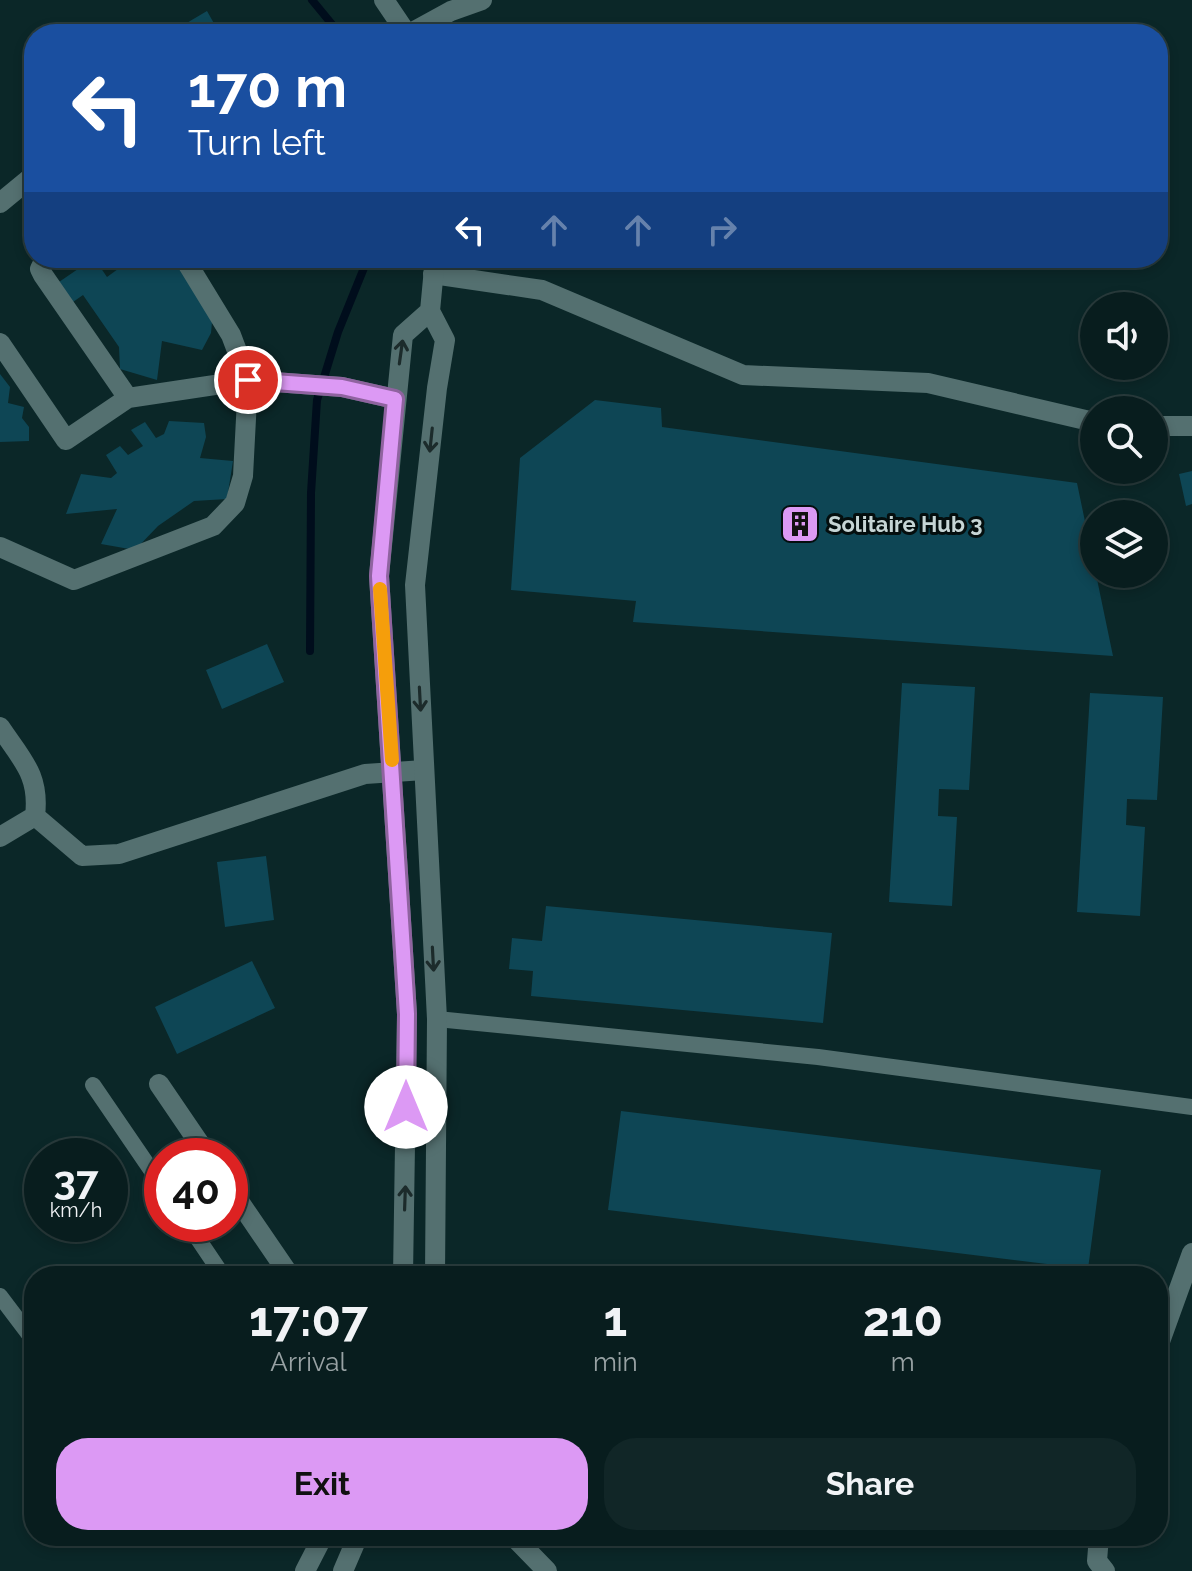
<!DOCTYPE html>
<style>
body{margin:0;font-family:Raleway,sans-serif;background:#112627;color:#f1f3f6;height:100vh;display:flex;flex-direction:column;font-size:30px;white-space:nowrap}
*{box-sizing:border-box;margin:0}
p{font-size:26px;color:#98a2a4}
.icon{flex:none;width:44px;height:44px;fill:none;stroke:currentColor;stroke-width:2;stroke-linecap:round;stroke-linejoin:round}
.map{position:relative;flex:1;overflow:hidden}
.details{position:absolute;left:24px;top:1266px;width:1144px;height:280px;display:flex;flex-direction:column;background:#081d1e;border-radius:32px;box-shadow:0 4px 12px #0003,0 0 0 2px #293b3c}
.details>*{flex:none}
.hud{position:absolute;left:24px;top:24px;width:1144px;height:244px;border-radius:32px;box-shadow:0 4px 12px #0003,0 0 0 2px #293b3c;background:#1a4fa0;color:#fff;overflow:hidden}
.tools{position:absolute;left:1080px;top:292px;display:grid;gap:16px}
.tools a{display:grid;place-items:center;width:88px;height:88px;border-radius:50%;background:#081d1e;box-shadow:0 4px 12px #0003,0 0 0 2px #293b3c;font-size:40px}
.speed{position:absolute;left:24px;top:1138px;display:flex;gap:16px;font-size:40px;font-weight:700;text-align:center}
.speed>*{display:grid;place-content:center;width:104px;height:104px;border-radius:50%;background:#081d1e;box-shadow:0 4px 12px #0003,0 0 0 2px #293b3c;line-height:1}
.speed small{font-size:20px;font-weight:400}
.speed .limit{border:12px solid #d22;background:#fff;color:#111}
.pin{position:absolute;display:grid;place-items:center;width:68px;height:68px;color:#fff;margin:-34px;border:4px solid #fff;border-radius:50%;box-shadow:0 2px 8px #0007}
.me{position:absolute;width:88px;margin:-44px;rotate:0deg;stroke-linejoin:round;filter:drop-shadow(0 0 6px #0008)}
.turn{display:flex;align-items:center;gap:28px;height:168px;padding:0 32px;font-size:36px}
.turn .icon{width:104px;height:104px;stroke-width:2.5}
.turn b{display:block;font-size:56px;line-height:68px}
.lanes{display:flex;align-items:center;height:76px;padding:0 32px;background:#0003;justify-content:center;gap:40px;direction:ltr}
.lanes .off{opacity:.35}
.eta{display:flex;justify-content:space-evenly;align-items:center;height:136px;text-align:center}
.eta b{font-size:48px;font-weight:700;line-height:56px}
.action{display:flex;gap:16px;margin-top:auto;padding:16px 32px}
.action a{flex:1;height:92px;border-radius:32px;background:#dc99f4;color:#111;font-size:32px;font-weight:700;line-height:92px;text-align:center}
.action a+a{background:#112627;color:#f1f3f6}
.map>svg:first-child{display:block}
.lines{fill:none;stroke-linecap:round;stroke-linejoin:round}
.stream{stroke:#000d1c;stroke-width:8}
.building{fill:#0e4655}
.service{stroke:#547070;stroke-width:16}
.minor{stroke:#547070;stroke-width:20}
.tertiary{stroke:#547070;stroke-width:20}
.oneway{stroke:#1c2b2b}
.route-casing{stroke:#8f639f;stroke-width:20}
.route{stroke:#dc99f4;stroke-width:14}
.slow{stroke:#f59e0b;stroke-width:14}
.labels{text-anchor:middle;stroke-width:6;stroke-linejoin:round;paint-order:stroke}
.poi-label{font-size:22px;font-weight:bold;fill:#c6d5d5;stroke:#040e0e;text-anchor:start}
</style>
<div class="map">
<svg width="1192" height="1571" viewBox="0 0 1192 1571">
<rect width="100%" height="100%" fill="#0b2728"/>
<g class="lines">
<!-- stream -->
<path class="stream" d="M312,0L340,34
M310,651L311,493L317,400L338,332L368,258"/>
</g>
<!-- building -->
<path class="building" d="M207,11L220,34H168Z
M94,258L107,277L129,261L127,258H176L213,311L211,333L202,350L162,341L157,380L120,369L119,347L83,295L73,302L59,282Z
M0,374L10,387L8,403L24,407L22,418L29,427V441L0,442Z
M595,400L661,408L662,427L1077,483L1113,656L633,622L636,601L511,590L520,458Z
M169,421L204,423L206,437L200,458L233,461L227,499L194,501L158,526L135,550L101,544L117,509L66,514L81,474L111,478L117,473L106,455L120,446L128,455L143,446L131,430L145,422L156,438L164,434Z
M1192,471V504L1186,506L1179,474Z
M267,644L284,682L222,709L206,670Z
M902,683L975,687L969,790L939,789L938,816L957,817L952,906L889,902Z
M1090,693L1163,697L1157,800L1127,799L1126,825L1145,827L1140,916L1077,912Z
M266,856L274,920L225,927L217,862Z
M546,906L832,933L823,1023L531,996L533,971L509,969L512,938L542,941Z
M252,961L275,1008L177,1054L155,1007Z
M621,1111L1101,1170L1088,1269L608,1210Z"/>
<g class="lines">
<!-- service -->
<path class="service" d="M437,1019L818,1057L1192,1107
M93,1085L162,1186
M188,1224L223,1276
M0,1296L34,1341"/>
<!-- minor -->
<path class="minor" d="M409,34L451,11L482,0
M0,203L34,175
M433,274L542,290L743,375L928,383L1094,422
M0,343L66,440L128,398L43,275L40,269L43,263L50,258
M128,398L248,380L342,387L395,399
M1154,426H1192
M0,547L74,580L213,526L235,503L243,476L248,380L231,335L184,258
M0,727C22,760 40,775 35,816
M35,816L82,856L119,854L365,774L424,770
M0,837L35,816
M159,1084L208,1156
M230,1188L290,1276
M1158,1347L1192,1253
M513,1536L547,1571
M1099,1536L1097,1561L1105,1571"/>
<!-- tertiary -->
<path class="tertiary" d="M384,0L407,34
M403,1276L407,1014L379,576L403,335L430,311
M435,1276L437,1019L415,585L437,388L445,340L430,311L435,258
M305,1571L323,1536
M343,1571L358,1536"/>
</g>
<!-- one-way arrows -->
<defs><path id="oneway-shaft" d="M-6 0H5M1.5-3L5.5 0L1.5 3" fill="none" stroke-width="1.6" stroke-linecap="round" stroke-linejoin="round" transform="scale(2)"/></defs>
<g class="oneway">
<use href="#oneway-shaft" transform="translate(401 352) rotate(-82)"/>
<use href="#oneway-shaft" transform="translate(431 440) rotate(96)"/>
<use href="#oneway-shaft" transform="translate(420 699) rotate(87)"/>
<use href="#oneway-shaft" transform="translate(433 959) rotate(87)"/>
<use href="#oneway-shaft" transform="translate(405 1198) rotate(-88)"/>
</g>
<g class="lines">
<defs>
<path id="route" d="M248,380L342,387L395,399L379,576L407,1014L406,1107"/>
</defs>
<!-- route casing -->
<use href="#route" class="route-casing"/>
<!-- route -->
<use href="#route" class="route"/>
<!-- slow -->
<path class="slow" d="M380,589L392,760"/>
</g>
<!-- icons -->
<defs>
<symbol id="building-square" viewBox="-11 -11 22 22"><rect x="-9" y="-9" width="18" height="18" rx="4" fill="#dc99f4" stroke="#040e0e"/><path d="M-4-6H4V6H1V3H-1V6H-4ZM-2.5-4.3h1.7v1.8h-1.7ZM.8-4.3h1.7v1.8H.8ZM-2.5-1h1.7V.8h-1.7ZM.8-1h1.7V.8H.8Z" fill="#111"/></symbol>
</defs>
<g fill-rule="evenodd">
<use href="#building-square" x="778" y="502" width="44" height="44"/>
</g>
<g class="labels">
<!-- poi labels -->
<g class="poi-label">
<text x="828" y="532">Solitaire Hub 3</text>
</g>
</g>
</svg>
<div class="tools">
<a><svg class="icon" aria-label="sound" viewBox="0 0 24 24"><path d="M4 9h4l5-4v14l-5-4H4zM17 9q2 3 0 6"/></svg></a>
<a><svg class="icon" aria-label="search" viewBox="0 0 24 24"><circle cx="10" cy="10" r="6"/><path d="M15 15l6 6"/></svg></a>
<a><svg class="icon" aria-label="layers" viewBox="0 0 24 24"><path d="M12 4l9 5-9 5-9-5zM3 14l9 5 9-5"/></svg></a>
</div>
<div class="speed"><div>37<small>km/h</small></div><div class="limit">40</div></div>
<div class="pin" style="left:248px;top:380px;background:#d93025"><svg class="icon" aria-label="arrive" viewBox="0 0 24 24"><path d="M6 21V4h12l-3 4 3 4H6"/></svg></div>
<svg class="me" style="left:406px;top:1107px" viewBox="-20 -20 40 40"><circle r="19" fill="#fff"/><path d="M0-13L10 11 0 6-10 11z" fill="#dc99f4"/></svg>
<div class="hud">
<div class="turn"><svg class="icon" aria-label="left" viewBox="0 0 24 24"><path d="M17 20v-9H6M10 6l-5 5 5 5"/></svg><div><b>170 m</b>Turn left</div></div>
<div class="lanes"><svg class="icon" aria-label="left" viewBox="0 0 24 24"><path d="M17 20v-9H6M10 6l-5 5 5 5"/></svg><svg class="icon off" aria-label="ahead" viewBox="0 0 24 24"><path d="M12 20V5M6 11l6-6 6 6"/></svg><svg class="icon off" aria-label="ahead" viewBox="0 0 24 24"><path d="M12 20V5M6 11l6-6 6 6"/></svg><svg class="icon off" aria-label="right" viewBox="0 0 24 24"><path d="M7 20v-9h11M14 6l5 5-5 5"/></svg></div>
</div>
<section class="details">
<div class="eta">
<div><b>17:07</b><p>Arrival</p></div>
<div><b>1</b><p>min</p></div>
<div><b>210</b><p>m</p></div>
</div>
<div class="action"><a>Exit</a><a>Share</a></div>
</section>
</div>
